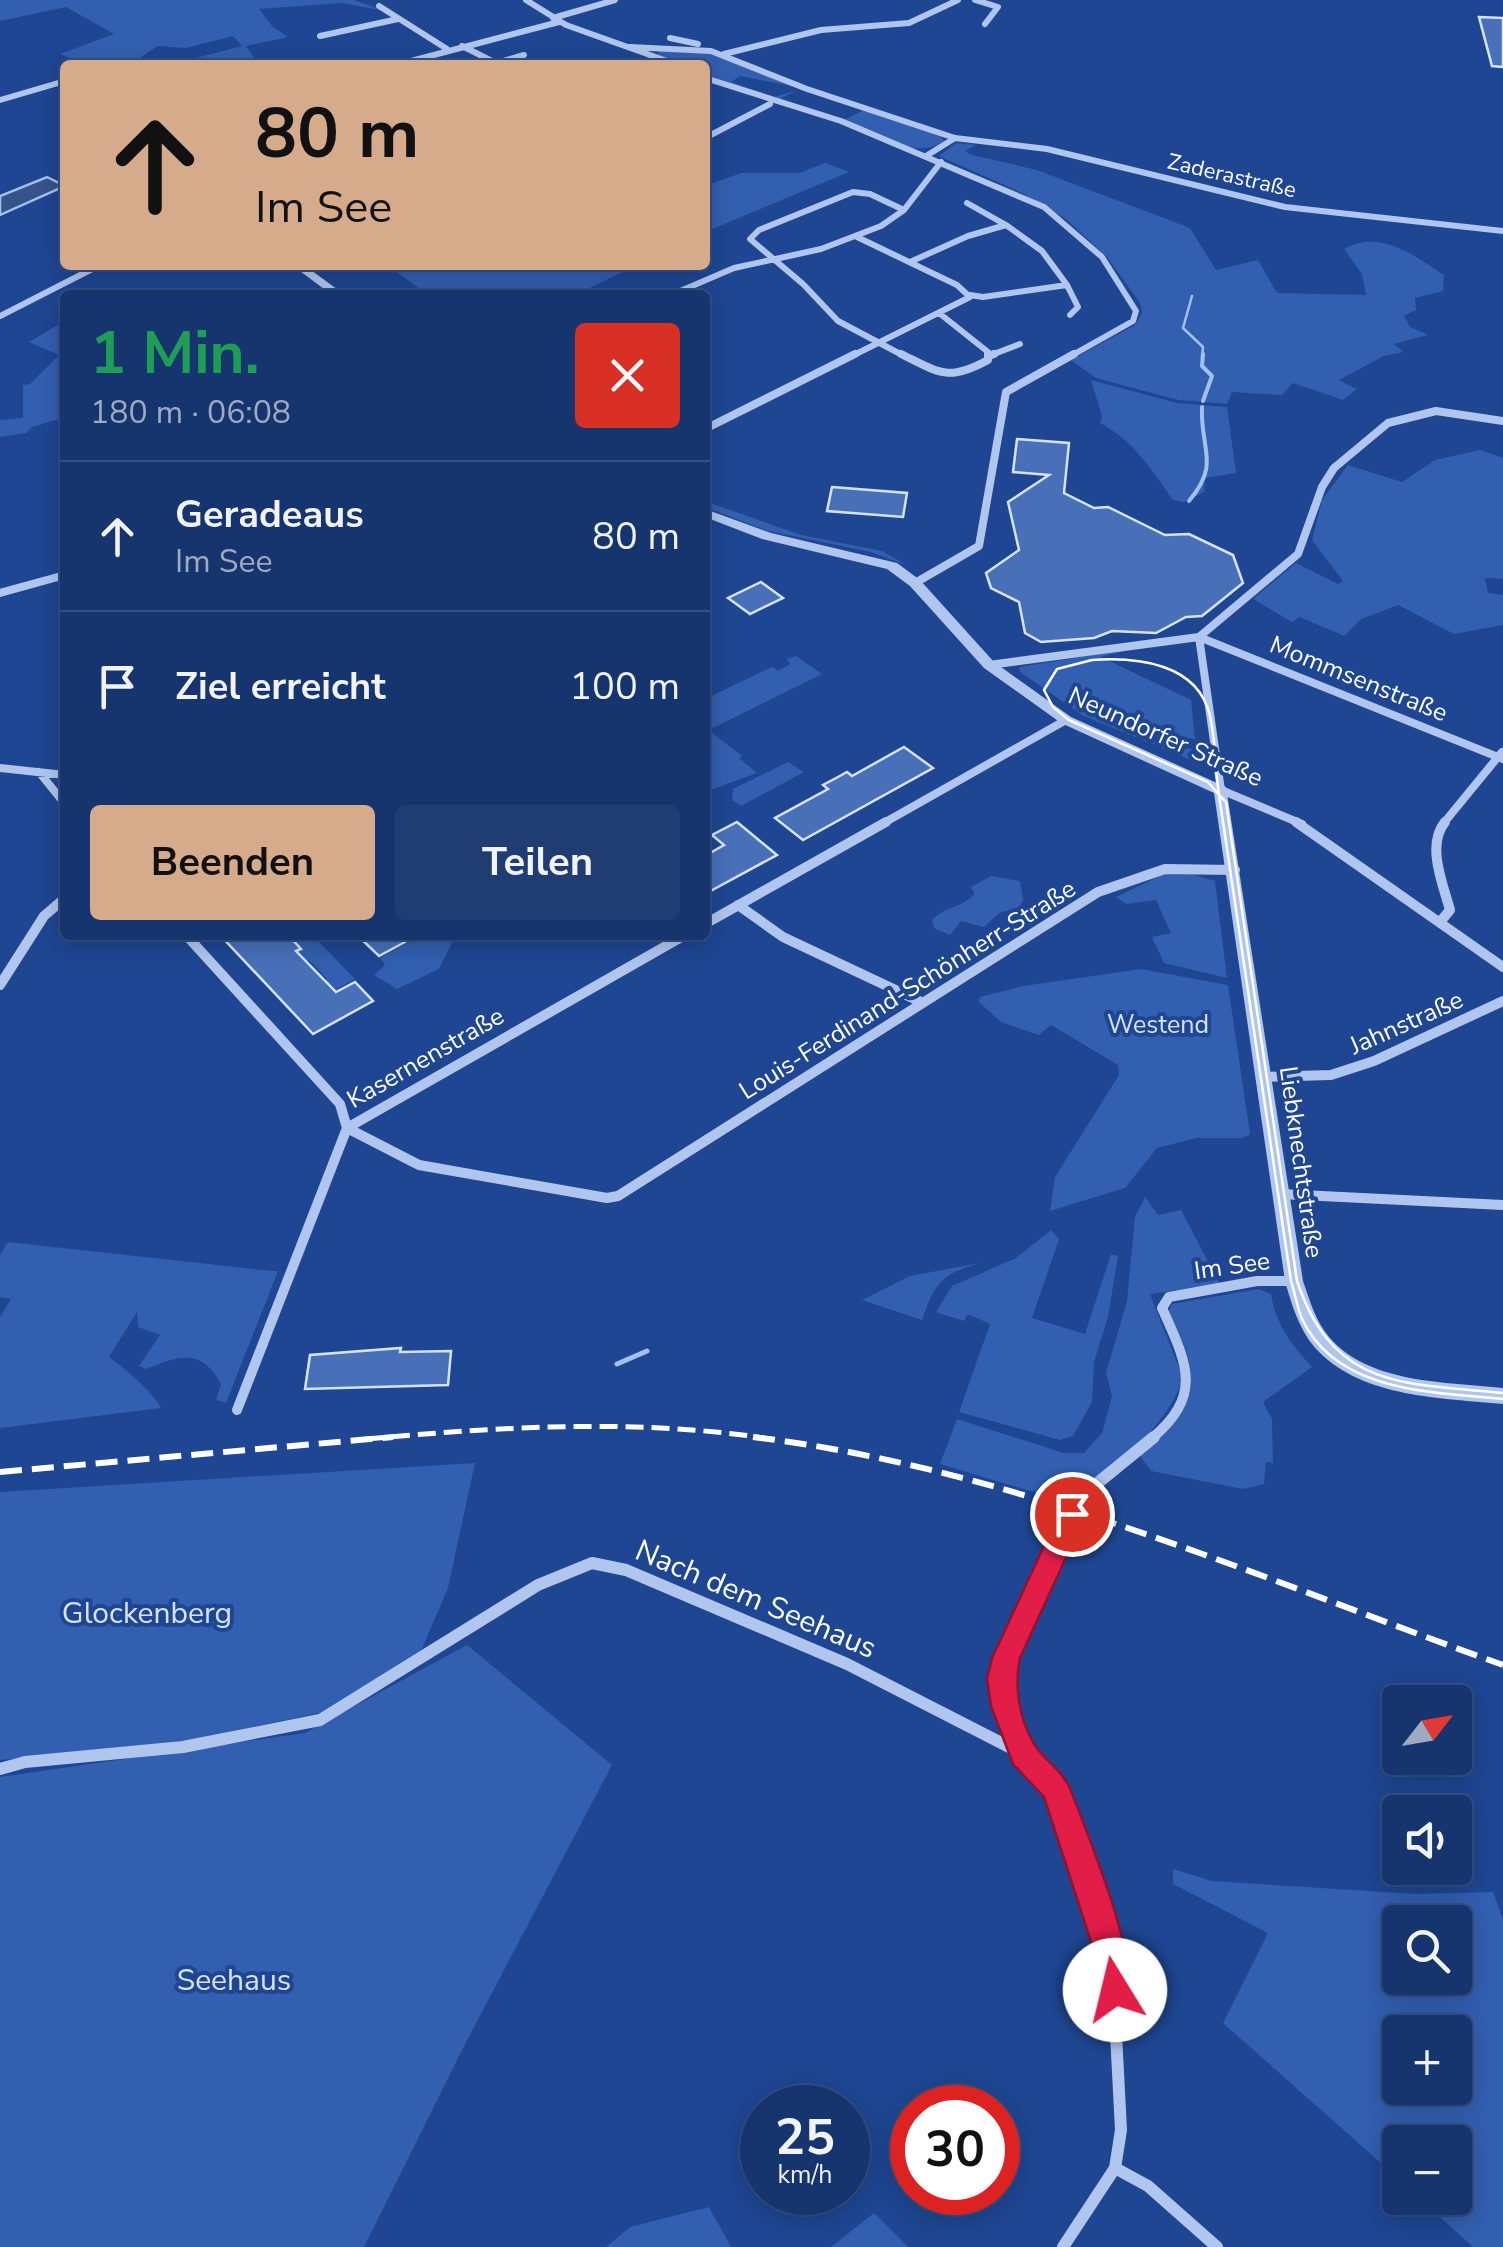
<!DOCTYPE html>
<html lang="de">
<meta charset="utf-8">
<style>
body{margin:0;font-family:"Nunito Sans",sans-serif;background:#1f3c73;color:#f1f3f6;height:100vh;display:flex;flex-direction:column;font-size:38px;white-space:nowrap}
*{box-sizing:border-box;margin:0}
p{font-size:32px;color:#9eaac2}
.icon{flex:none;width:55px;height:55px;fill:none;stroke:currentColor;stroke-width:2;stroke-linecap:round;stroke-linejoin:round}
.map{position:relative;flex:1;overflow:hidden}
.side{position:absolute;left:60px;top:290px;width:650px;height:650px;display:flex;flex-direction:column;background:#16346e;border-radius:10px;box-shadow:0 5px 25px #0003,0 0 0 2px #354f81}
.side>*{flex:none}
.guide{position:absolute;left:60px;top:60px;width:650px;height:210px;border-radius:10px;box-shadow:0 5px 25px #0003,0 0 0 2px #354f81;background:#d6ab8b;color:#111;overflow:hidden}
.needle{width:65px;rotate:59deg}
.controls{position:absolute;left:1382px;top:1685px;display:grid;gap:20px}
.controls a{display:grid;place-items:center;width:90px;height:90px;border-radius:10px;background:#16346e;box-shadow:0 5px 25px #0003,0 0 0 2px #354f81;font-size:50px}
.speed{position:absolute;left:740px;top:2085px;display:flex;gap:20px;font-size:50px;font-weight:700;text-align:center}
.speed>*{display:grid;place-content:center;width:130px;height:130px;border-radius:50%;background:#16346e;box-shadow:0 5px 25px #0003,0 0 0 2px #354f81;line-height:1}
.speed small{font-size:25px;font-weight:400}
.speed .limit{border:15px solid #d22;background:#fff;color:#111}
.pin{position:absolute;display:grid;place-items:center;width:85px;height:85px;color:#fff;margin:-42px;border:5px solid #fff;border-radius:50%;box-shadow:0 2px 10px #0007}
.me{position:absolute;width:110px;margin:-55px;rotate:351deg;stroke-linejoin:round;filter:drop-shadow(0 0 8px #0008)}
.turn{display:flex;align-items:center;gap:35px;height:210px;padding:0 30px;font-size:45px}
.turn .icon{width:130px;height:130px;stroke-width:2.5}
.turn b{display:block;font-size:70px;line-height:85px}
.round{display:grid;place-items:center;flex:none;width:105px;height:105px;border-radius:10px;background:#1f3c73}
.summary{display:flex;align-items:center;justify-content:space-between;height:170px;padding:0 30px}
h1{font-size:60px;font-weight:700;line-height:75px;color:#1e9e55}
.action{display:flex;gap:20px;margin-top:auto;padding:20px 30px}
.action a{flex:1;height:115px;border-radius:10px;background:#d6ab8b;color:#111;font-size:40px;font-weight:700;line-height:115px;text-align:center}
.action a+a{background:#1f3c73;color:#f1f3f6}
ul{padding:0;list-style:none}
li{display:flex;align-items:center;gap:30px;height:150px;padding:0 30px;border-top:2px solid #354f81}
li div{flex:1}
li b{display:block;font-size:38px}
li em{font-style:normal}
.map>svg:first-child{display:block}
.green{fill:#325fb0;fill-rule:evenodd}
.water{fill:#36538b;stroke:#a3c0ef;stroke-width:2.5}
.lines{fill:none;stroke-linecap:round;stroke-linejoin:round}
.stream-far2{stroke:#a3c0ef;stroke-width:2.5}
.stream-far1{stroke:#a3c0ef;stroke-width:4}
.stream{stroke:#a3c0ef;stroke-width:5}
.building{fill:#4770b9;stroke:#d6e3fa;stroke-width:2.5}
.minor-far3{stroke:#b0c6ee;stroke-width:6}
.minor-far2{stroke:#b0c6ee;stroke-width:8}
.minor-far1{stroke:#b0c6ee;stroke-width:10}
.minor{stroke:#b0c6ee;stroke-width:12}
.tertiary{fill:#b0c6ee;fill-rule:evenodd}
.tram{stroke:#fff;stroke-width:2.5}
.rail-far1{stroke:#fff;stroke-width:5;stroke-dasharray:18 8;stroke-linecap:butt}
.rail{stroke:#fff;stroke-width:6;stroke-dasharray:22 10;stroke-linecap:butt}
.route{fill:#e11d48;stroke:#92132f;stroke-width:2.5}
.labels{text-anchor:middle;stroke-width:8;stroke-linejoin:round;paint-order:stroke}
.far-street-label{font-size:22px;fill:#fff;stroke:#1e4692}
.street-label{font-size:25px;fill:#fff;stroke:#1e4692}
.park-label{font-size:25px;fill:#d6e3fa;stroke:#1e4692}
.near-street-label{font-size:30px;fill:#fff;stroke:#1e4692}
.near-park-label{font-size:30px;fill:#d6e3fa;stroke:#1e4692}
</style>
<div class="map">
<svg width="1503" height="2247" viewBox="0 0 1503 2247">
<rect width="100%" height="100%" fill="#1e4692"/>
<!-- green -->
<path class="green" d="M0,0H354L385,11L342,3L259,9L272,26L288,37L246,46L257,62L267,65H199L184,61L242,46L233,36L186,48L158,46L129,65H86L60,54L114,34L66,7L0,21Z
M659,50H705L797,87L740,76L731,82L774,97L798,90L779,99L705,76V65H682L658,55Z
M864,110L940,135L944,141C914,162 874,133 844,120Z
M956,143L976,145L965,151L972,155L1037,170L1190,228L1216,270L1258,260L1277,293L1366,295L1362,274L1344,249C1379,229 1414,255 1444,275L1443,291L1415,298L1416,310L1404,316L1410,327L1428,335L1394,344L1403,352L1384,356L1339,380L1357,389L1343,400L1293,383L1282,395L1232,392L1227,404L1178,400L1096,378L1071,360L1135,325L1142,313L1140,303L1107,257L1066,219L1020,192L939,156Z
M825,163L849,172L705,232V186L741,173H800Z
M394,265H476L517,271L555,265H637L575,295H458L454,292L428,295L390,267Z
M61,323H65V417L32,427L26,433L0,437V420L23,418V385L30,384L59,355L29,342Z
M1091,380L1177,403L1227,407L1236,473L1205,478L1204,492L1184,502L1173,500C1152,470 1133,440 1100,423L1102,416Z
M1480,450L1503,458V579L1485,578L1488,593L1503,595V625L1454,634L1398,605L1361,619L1344,636L1300,617L1292,622L1253,599L1296,563L1338,584L1343,581L1312,540L1322,500L1348,465L1402,482L1435,460Z
M705,501L801,535L882,551L908,566L871,552L768,531L705,507Z
M1133,649L1101,657L1191,700L1195,739L1182,738L1183,748L1196,749L1198,758L1191,760L1084,716L1020,672L1019,667Z
M796,656L822,674L713,728L705,722V699L772,667L778,671L790,664L787,659Z
M711,732L742,756L739,758L757,773L705,792V735Z
M788,762L804,772L741,806L732,800L733,789Z
M1166,873H1187L1215,881L1227,978L1164,963L1152,937L1171,933L1156,900L1126,904L1116,897Z
M991,876L1020,881L1023,900L1019,908L999,913L984,927L961,921L950,935L934,928L932,920C946,906 959,909 975,894L971,887Z
M286,935H312L355,979L322,997L314,988L327,979L309,960L294,967L285,958L302,948Z
M422,935H456L439,969L397,989L374,975L385,965L380,958Z
M1141,969L1228,985L1250,1134L1243,1138H1197L1157,1148L1125,1188L1050,1211L1055,1177L1119,1075L1118,1065L1051,1025L1039,1035L1001,1022L979,1002L980,997L1023,986Z
M1145,1197L1158,1215L1181,1210L1220,1284L1150,1294L1183,1378C1171,1422 1104,1486 1059,1496C1047,1498 959,1469 940,1464L957,1419L1064,1453H1084L1102,1433L1112,1396L1106,1373L1127,1301L1135,1217Z
M1051,1230L1059,1239L1032,1318L1085,1334L1111,1254L1118,1256L1108,1317L1094,1362L1092,1402L1073,1436L1060,1440L959,1412L990,1324L968,1314L964,1321L936,1312L952,1286L1016,1258Z
M8,1242L271,1271H278L226,1403L216,1400L221,1384C202,1348 179,1355 146,1369L139,1366L160,1335L138,1327L137,1312L109,1357C123,1367 154,1393 161,1408L0,1428V1317L11,1299L0,1297V1255Z
M980,1263C941,1274 935,1283 922,1320L862,1300L910,1276Z
M1259,1289L1271,1294C1276,1325 1291,1344 1312,1367L1263,1402L1272,1419L1273,1463L1266,1462L1264,1484L1243,1489L1151,1471L1139,1454C1186,1402 1212,1381 1167,1315L1172,1304Z
M475,1463L448,1588L421,1651L319,1713L191,1740L0,1760V1492Z
M467,1645L612,1765L463,2048L364,2247H0V1777L305,1733Z
M1173,1869L1212,1881L1416,1894L1493,1892L1503,1920V2247H1473L1419,2198H1455V2142H1400V2180L1223,2023L1268,1933L1173,1884ZM1455,1922V1978H1400V1922ZM1455,2032V2088H1400V2032Z
M709,2207L731,2247H606L630,2227Z
M874,2213L908,2247H831Z"/>
<!-- water -->
<path class="water" d="M47,177L65,186L0,215V196Z"/>
<g class="lines">
<!-- stream-far2 -->
<path class="stream-far2" d="M1192,296L1183,328L1203,347L1202,357"/>
<!-- stream-far1 -->
<path class="stream-far1" d="M1203,354L1202,366L1212,376L1203,401
M1189,501C1221,463 1200,450 1202,407"/>
<!-- stream -->
<path class="stream" d="M617,1364L647,1351"/>
</g>
<!-- building -->
<path class="building" d="M1479,17L1503,18V67L1492,66Z
M1017,439L1069,443L1064,493L1094,508L1108,507L1165,535L1189,534L1233,555L1243,583L1202,616L1186,617L1156,633L1112,631L1094,638L1041,642L1025,633L1019,602L991,588L986,573L1019,550L1008,502L1049,475L1013,472Z
M832,487L907,493L903,517L827,511Z
M761,582L783,598L750,614L728,598Z
M904,747L933,768L803,840L775,818L828,789L823,785L838,777L847,772L852,776Z
M737,822L777,855L705,894V856L724,845L712,835Z
M220,935L289,936L301,949L296,951L336,992L355,982L373,1001L313,1034Z
M357,935H418L379,956Z
M401,1348L400,1352L451,1351L448,1385L305,1389L310,1355Z"/>
<g class="lines">
<!-- minor-far3 -->
<path class="minor-far3" d="M526,0L566,25L678,65
M975,0L998,7L985,24
M379,6L447,49
M553,18L615,0
M320,36L398,19
M670,38L698,44
M462,46L500,65
M629,47L711,51L807,89L955,138L1047,149L1285,207L1503,231
M724,54L821,30L909,23L958,0
M496,63L524,55
M396,65L559,22
M705,78L841,121L1044,207L1102,257L1136,311L1133,321L1069,357
M705,138L770,104
M926,156L955,138
M967,203L1006,225
M904,210L870,194L853,192L759,230L750,239L803,284L838,321L906,357
M910,262L968,236L1006,225L1042,251L1067,285L983,297L970,295
M1067,285L1078,307L1070,315
M671,295L734,268L821,249L881,226L904,210L941,162
M939,313L988,352V357
M0,316L100,265
M989,356L1020,344
M850,357L970,297L957,285L857,237"/>
<!-- minor-far2 -->
<path class="minor-far2" d="M901,354C940,373 948,382 988,360V354
M989,356L994,354
M705,429L855,354
M915,583L979,546L1006,392L1074,354
M0,593L65,575
M1199,637L1221,790L1302,824
M1199,637L1298,554L1322,487L1334,468L1388,423L1436,411L1503,421
M989,665L1199,637L1503,759
M0,768L65,775
M39,772L65,804
M882,824L1066,720
M1443,824L1502,752"/>
<!-- minor-far1 -->
<path class="minor-far1" d="M1296,822L1503,967
M738,905L783,937L921,1002
M1440,922L1450,910C1443,884 1426,845 1445,822
M705,924L886,822
M186,935L340,1104L347,1128L419,1165L607,1198L618,1196L1098,892L1165,869L1235,870
M0,985L44,916L65,898
M1264,1077L1331,1075L1374,1061L1503,1001
M1281,1194L1503,1205
M237,1410L347,1128L685,935
M1151,1439C1205,1394 1186,1362 1162,1308L1169,1297L1257,1281H1294"/>
<!-- minor -->
<path class="minor" d="M1023,1754L1005,1695L1006,1657L1072,1513L1094,1486L1154,1437
M0,1769L25,1762L183,1747L320,1720L538,1585L592,1563L626,1570L847,1664L1023,1754L1055,1788L1112,1957L1121,2130L1115,2168L1148,2186L1217,2247
M1063,2247L1115,2168"/>
<!-- tertiary -->
<path class="tertiary" d="M65,78V84L0,103V97Z
M292,265H304L345,295H332Z
M705,509L771,533L897,563L920,580L994,662L1071,717L1226,787L1303,1281C1310,1301 1315,1320 1329,1337C1369,1384 1447,1382 1503,1388V1404C1442,1398 1364,1398 1318,1351C1300,1332 1292,1306 1285,1281L1214,793L1061,723L984,668L910,586L887,569L762,539L705,517Z"/>
<!-- tram -->
<path class="tram" d="M1092,660C1137,657 1198,663 1210,716C1216,742 1215,769 1219,795L1208,782L1069,720L1053,707L1044,690L1057,669Z
M1219,795L1226,802L1297,1281C1334,1390 1403,1383 1503,1393
M1219,795L1291,1281C1295,1293 1297,1307 1302,1319C1337,1393 1433,1392 1503,1399"/>
<!-- rail-far1 -->
<path class="rail-far1" d="M366,1439C501,1427 636,1418 771,1439"/>
<!-- rail -->
<path class="rail" d="M753,1437C1012,1468 1259,1578 1503,1665
M0,1472L393,1437"/>
</g>
<!-- route -->
<path class="route" d="M1072,1502L1082,1505L1086,1514L1020,1658C1014,1686 1019,1718 1034,1744C1044,1760 1062,1770 1070,1788C1086,1831 1142,1962 1126,2002L1115,2006L1104,2002L1096,1957L1044,1797L1013,1764L991,1706L987,1679L992,1658L1063,1505Z"/>
<g class="labels">
<!-- far-street labels -->
<g class="far-street-label">
<text transform="translate(1232 175) rotate(13)" y="8">Zaderastraße</text>
</g>
<!-- street labels -->
<g class="street-label">
<text transform="translate(1359 678) rotate(22)" y="9">Mommsenstraße</text>
<text transform="translate(1166 736) rotate(24)" y="9">Neundorfer Straße</text>
<text transform="translate(907 989) rotate(-32)" y="9">Louis-Ferdinand-Schönherr-Straße</text>
<text transform="translate(1406 1022) rotate(-24)" y="9">Jahnstraße</text>
<text transform="translate(425 1057) rotate(-30)" y="9">Kasernenstraße</text>
<text transform="translate(1302 1162) rotate(82)" y="9">Liebknechtstraße</text>
<text transform="translate(1232 1265) rotate(-8)" y="9">Im See</text>
</g>
<!-- park labels -->
<g class="park-label">
<text x="1158" y="1033">Westend</text>
</g>
<!-- near-street labels -->
<g class="near-street-label">
<text transform="translate(756 1599) rotate(23)" y="10">Nach dem Seehaus</text>
</g>
<!-- near-park labels -->
<g class="near-park-label">
<text x="147" y="1623">Glockenberg</text>
<text x="234" y="1990">Seehaus</text>
</g>
</g>
</svg>
<div class="controls">
<a><svg class="needle" viewBox="-14 -14 28 28"><path d="M0-13l5 13h-10z" fill="#e53935"/><path d="M0 13l5-13h-10z" fill="#9eaac2"/></svg></a>
<a><svg class="icon" aria-label="sound" viewBox="0 0 24 24"><path d="M4 9h4l5-4v14l-5-4H4zM17 9q2 3 0 6"/></svg></a>
<a><svg class="icon" aria-label="search" viewBox="0 0 24 24"><circle cx="10" cy="10" r="6"/><path d="M15 15l6 6"/></svg></a>
<a>+</a>
<a>−</a>
</div>
<div class="speed"><div>25<small>km/h</small></div><div class="limit">30</div></div>
<div class="pin" style="left:1072px;top:1514px;background:#d93025"><svg class="icon" aria-label="arrive" viewBox="0 0 24 24"><path d="M6 21V4h12l-3 4 3 4H6"/></svg></div>
<svg class="me" style="left:1115px;top:1990px" viewBox="-20 -20 40 40"><circle r="19" fill="#fff"/><path d="M0-13L10 11 0 6-10 11z" fill="#e11d48"/></svg>
<div class="guide">
<div class="turn"><svg class="icon" aria-label="ahead" viewBox="0 0 24 24"><path d="M12 20V5M6 11l6-6 6 6"/></svg><div><b>80 m</b>Im See</div></div>
</div>
<section class="side">
<div class="summary"><div><h1>1 Min.</h1><p>180 m · 06:08</p></div><a class="round" style="background:#d93025;color:#fff"><svg class="icon" aria-label="close" viewBox="0 0 24 24"><path d="M6 6l12 12M18 6L6 18"/></svg></a></div>
<ul>
<li><svg class="icon" aria-label="ahead" viewBox="0 0 24 24"><path d="M12 20V5M6 11l6-6 6 6"/></svg><div><b>Geradeaus</b><p>Im See</p></div><em>80 m</em></li>
<li><svg class="icon" aria-label="arrive" viewBox="0 0 24 24"><path d="M6 21V4h12l-3 4 3 4H6"/></svg><div><b>Ziel erreicht</b></div><em>100 m</em></li>
</ul>
<div class="action"><a>Beenden</a><a>Teilen</a></div>
</section>
</div>
